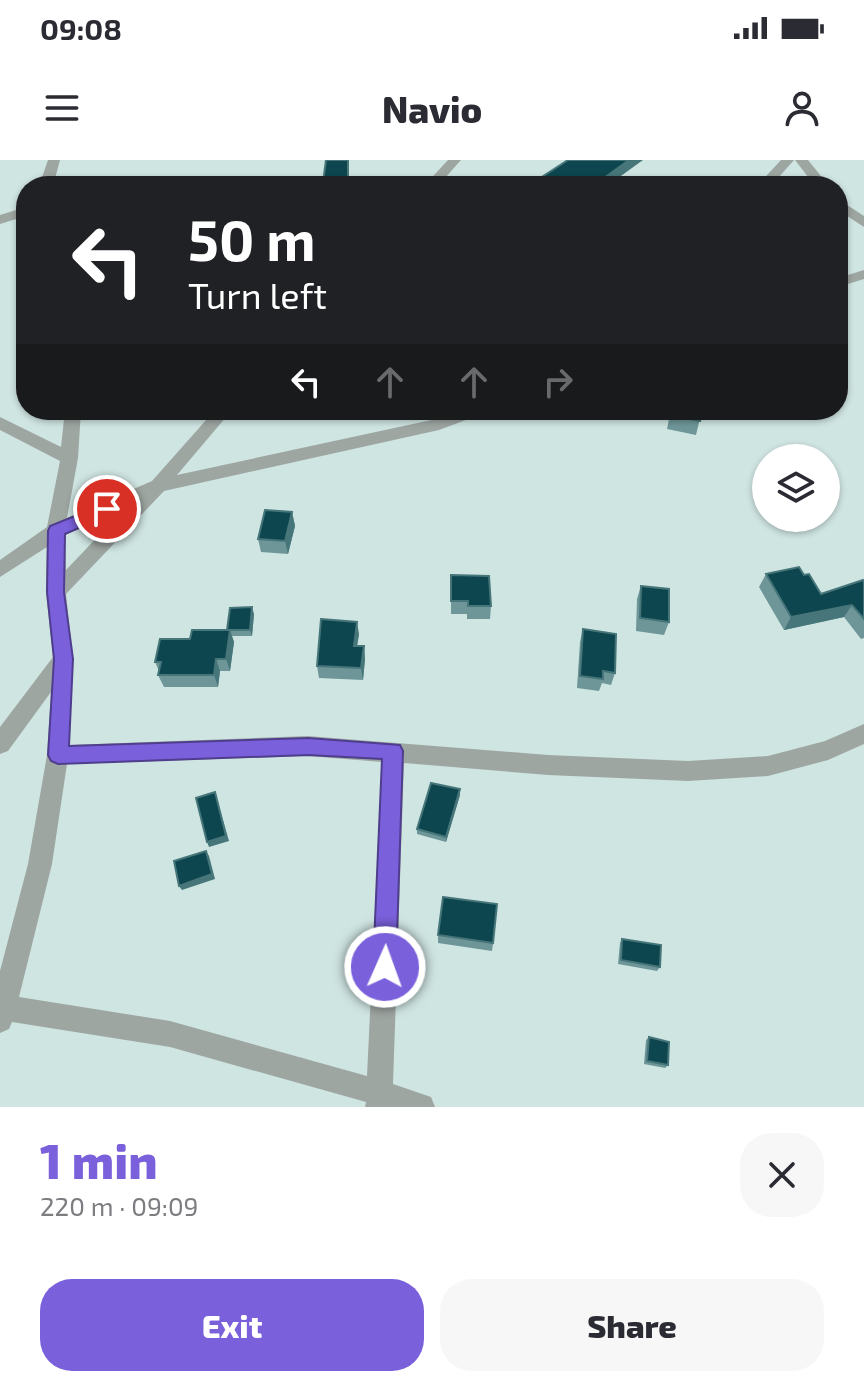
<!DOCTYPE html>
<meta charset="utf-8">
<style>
body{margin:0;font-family:"Exo 2",sans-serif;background:#f7f7f7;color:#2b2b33;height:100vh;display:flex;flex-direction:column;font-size:30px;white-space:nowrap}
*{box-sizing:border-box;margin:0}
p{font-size:26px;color:#7c7c81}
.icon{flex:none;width:44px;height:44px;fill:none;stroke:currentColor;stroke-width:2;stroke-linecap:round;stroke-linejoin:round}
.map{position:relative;height:947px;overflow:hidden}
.side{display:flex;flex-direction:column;background:#fff;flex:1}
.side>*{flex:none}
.banner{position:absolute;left:16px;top:16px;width:832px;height:244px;border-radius:32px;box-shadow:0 2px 6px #0004;background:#202124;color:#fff;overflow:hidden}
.fabs{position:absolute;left:752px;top:284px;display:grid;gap:16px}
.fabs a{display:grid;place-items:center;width:88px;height:88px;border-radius:50%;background:#fff;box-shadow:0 2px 6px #0004;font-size:40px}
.pin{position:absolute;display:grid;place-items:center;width:68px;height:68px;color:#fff;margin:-34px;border:4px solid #fff;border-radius:50%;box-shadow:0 2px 8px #0007}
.me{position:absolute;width:88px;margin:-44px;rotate:2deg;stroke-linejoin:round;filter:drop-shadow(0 0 6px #0008)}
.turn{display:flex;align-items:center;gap:28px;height:168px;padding:0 40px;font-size:36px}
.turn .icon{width:104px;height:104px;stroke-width:2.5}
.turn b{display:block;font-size:56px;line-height:68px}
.lanes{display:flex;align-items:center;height:76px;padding:0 40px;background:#0003;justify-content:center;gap:40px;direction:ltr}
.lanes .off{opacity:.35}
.round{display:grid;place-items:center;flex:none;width:84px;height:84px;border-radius:32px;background:#f7f7f7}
.summary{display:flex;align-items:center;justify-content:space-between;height:136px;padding:0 40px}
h1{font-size:48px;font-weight:800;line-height:60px;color:#7a60db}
.button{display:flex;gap:16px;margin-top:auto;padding:16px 40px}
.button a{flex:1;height:92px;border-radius:32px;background:#7a60db;color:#fff;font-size:32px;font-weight:800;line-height:92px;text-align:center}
.button a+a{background:#f7f7f7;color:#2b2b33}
.status{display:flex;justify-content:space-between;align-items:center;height:56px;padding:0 40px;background:#fff;direction:ltr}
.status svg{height:22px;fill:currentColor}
header{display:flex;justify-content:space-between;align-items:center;height:104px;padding:0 40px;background:#fff;font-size:36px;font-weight:800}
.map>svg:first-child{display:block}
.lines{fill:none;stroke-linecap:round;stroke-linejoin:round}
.minor{fill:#9ea6a2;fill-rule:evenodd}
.wall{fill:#6e9698}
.shaded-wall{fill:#47767a}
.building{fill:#0d464e;stroke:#47767a;stroke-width:2}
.route{fill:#7a60db;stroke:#4f3e8e;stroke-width:2}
</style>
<div class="status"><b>09:08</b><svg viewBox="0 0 49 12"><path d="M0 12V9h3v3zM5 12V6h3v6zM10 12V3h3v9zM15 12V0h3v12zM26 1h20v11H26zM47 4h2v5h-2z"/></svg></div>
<header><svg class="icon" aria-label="menu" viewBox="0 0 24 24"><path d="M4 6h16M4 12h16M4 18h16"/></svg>Navio<svg class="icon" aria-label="person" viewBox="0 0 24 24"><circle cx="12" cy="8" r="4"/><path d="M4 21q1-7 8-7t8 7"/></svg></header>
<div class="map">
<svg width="864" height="947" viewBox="0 0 864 947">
<rect width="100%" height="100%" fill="#cfe5e2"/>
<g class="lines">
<!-- minor -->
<path class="minor" d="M48,0H60L53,26H39Z
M448,0H461L438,26H424Z
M781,0H794L771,26H757Z
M795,0H808L829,26H815Z
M838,39L864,56V67L838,50Z
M26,47V56L0,64V55Z
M864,110V119L838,127V118Z
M65,250H81L78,298L67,358L152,321L215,250H232L177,315L436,259L460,250H484L482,254L439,270L164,331L66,434L73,499L69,585L308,576L548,595L688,601L768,596L825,581L864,564V584L828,600L768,616L688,621L548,615L404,603L393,924L431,937L435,947H365L366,942L170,887L12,862L9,869L0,873V811L28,704L47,595L51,532L8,591L0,594V567L53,497L46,432L47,387L0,417V400L47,367L60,301L0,270V257L61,287ZM126,347L66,410L65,375ZM308,596L382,602L367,916L170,861L19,837L52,704L67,604Z"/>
</g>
<!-- wall -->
<path class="wall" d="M349,0L348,26H323V22Z
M671,250H702L696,275L667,269Z
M292,352L295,366L288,394L261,392L258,379Z
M766,414L804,415L821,434L864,422V478L861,479L844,457L784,470L759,427Z
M451,415L491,446L490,459H467V454H451Z
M641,426L669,462L664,475L636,471L637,439Z
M254,454L252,476H232L234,482L230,511H220L218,527H164L158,515L159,511L155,502L227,470Z
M583,469L615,513L611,525L602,523L599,531L577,528L580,482Z
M359,474L357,486H364L365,499L363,520L319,518L317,506Z
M460,629V635L446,682L417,674V669Z
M438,775L493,783L492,791L438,783Z
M622,779L660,807L657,811L618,804L620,783Z
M649,877L668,905L665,908L644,904L646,880Z"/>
<!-- shaded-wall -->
<path class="shaded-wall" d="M629,0H643L607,26H593Z
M292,352L295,366L288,394L285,381Z
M852,445L844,457L784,470L791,457Z
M252,447L254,454L252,476L250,470Z
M357,462L359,474L355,498L354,486Z
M230,470L234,482L230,511L226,499Z
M364,486L365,499L363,520L361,508Z
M216,499L220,511L218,527L214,515Z
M460,629V635L446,682V677Z
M215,632L229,681L209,687L207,682Z
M206,691L209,696L215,719L182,730L179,726Z"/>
<!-- building -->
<path class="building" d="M326,0H348V21L323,22Z
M568,0H629L593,26H528Z
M672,250H702L700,261L671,255Z
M265,350L292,352L285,381L258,379Z
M799,407L804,415L809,414L821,434L863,420L864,422V459L852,445L791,457L766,414Z
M451,415L489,416L491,446H468V441H451Z
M641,426L669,429V462L640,458Z
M252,447L250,470H227L230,448Z
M321,459L357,462L354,486H364L361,508L317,506Z
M583,469L616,474L615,513L603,511V519L580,516Z
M192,470H230L226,499H216L214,515H158L161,502H155L160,479H190Z
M431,623L460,629L446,677L417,669Z
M215,632L226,676L207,682L196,638Z
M206,691L212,714L179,726L174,701Z
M443,737L497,744L493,783L438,775Z
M622,779L661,785L660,807L621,800Z
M649,877L669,882L668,905L647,901Z"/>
<!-- route -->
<path class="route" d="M107,343L115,349L113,353L65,374L64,432L73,499L69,586L308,578L400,585L403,591L396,807L393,815L385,819L377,815L373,807L382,599L308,595L58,604L51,601L48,595L54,499L47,432L48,371L50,366Z"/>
</svg>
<div class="fabs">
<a><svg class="icon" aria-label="layers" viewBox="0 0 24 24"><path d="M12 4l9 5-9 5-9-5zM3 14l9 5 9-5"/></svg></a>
</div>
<div class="pin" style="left:107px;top:349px;background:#d93025"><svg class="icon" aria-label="arrive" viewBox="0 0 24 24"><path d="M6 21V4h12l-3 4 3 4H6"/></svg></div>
<svg class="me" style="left:385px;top:807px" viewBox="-20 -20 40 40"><circle r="17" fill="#7a60db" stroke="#fff" stroke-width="3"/><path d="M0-11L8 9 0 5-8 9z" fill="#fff"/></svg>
<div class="banner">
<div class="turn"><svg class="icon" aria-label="left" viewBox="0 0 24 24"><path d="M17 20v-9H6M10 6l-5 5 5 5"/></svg><div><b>50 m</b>Turn left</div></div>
<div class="lanes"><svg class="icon" aria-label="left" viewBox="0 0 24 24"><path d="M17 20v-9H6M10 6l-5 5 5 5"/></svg><svg class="icon off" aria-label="ahead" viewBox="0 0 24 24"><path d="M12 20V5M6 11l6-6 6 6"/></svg><svg class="icon off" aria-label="ahead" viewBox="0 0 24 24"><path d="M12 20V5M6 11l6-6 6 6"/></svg><svg class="icon off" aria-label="right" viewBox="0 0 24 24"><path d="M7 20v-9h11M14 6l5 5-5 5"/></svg></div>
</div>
</div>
<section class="side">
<div class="summary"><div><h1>1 min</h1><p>220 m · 09:09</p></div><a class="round"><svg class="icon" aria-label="close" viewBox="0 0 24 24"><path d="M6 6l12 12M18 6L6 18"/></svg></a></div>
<div class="button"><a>Exit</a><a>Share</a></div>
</section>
